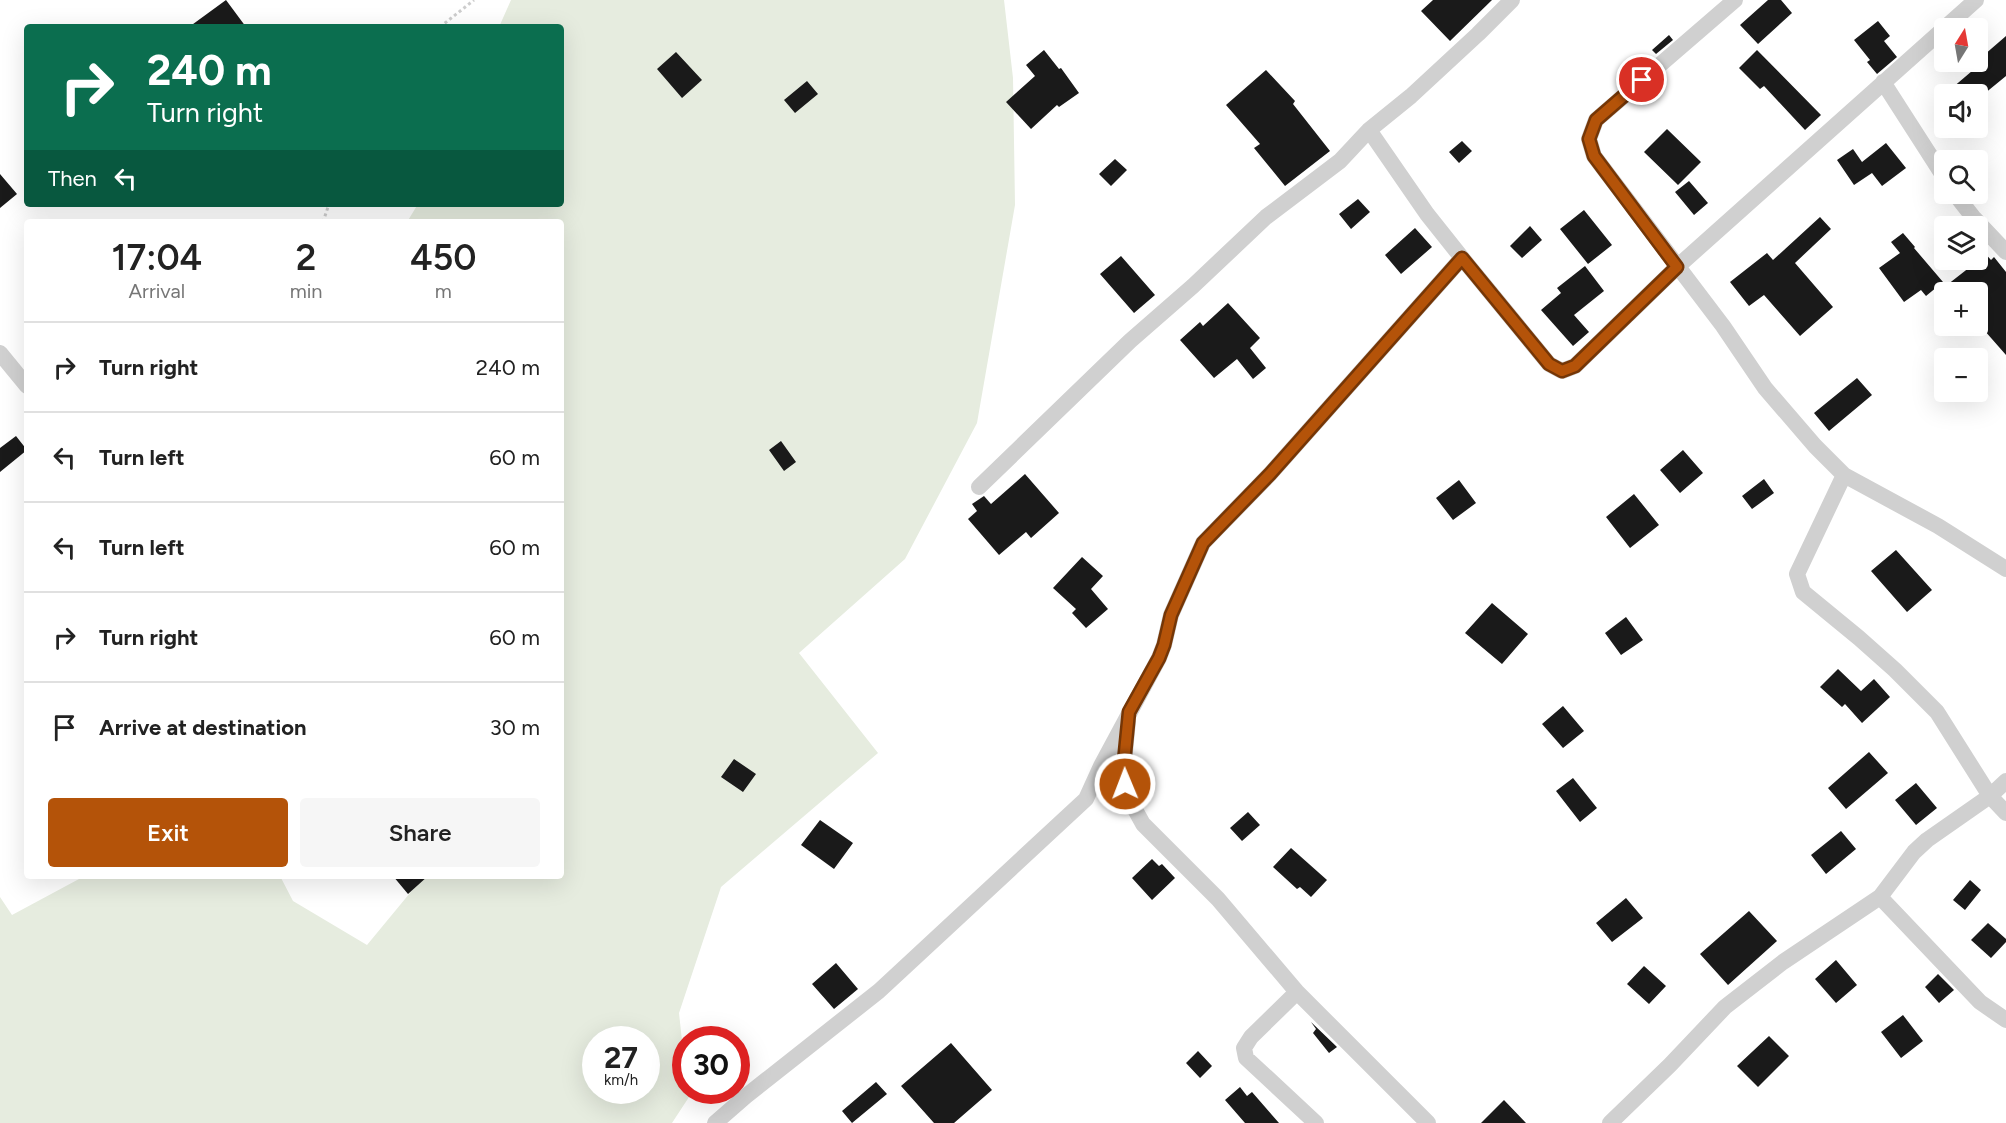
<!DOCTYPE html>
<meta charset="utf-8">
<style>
body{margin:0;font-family:Figtree,sans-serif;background:#f6f6f6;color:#222;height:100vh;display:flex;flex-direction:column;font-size:22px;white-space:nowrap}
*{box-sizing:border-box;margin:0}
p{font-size:20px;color:#767676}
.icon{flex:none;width:33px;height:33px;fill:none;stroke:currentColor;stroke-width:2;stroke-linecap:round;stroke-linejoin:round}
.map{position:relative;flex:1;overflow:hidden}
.drawer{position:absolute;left:24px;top:219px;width:540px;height:660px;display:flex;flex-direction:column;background:#fff;border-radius:6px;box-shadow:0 6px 24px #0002}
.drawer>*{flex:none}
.top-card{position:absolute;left:24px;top:24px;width:540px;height:183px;border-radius:6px;box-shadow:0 6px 24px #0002;background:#0b6e4f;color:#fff;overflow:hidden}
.needle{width:39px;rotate:11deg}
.buttons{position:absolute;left:1934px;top:18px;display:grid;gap:12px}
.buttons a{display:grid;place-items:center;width:54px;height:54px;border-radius:6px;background:#fff;box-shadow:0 6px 24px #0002;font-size:30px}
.speed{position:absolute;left:582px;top:1026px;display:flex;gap:12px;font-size:30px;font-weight:700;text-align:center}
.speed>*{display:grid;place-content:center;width:78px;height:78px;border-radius:50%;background:#fff;box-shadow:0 6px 24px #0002;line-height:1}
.speed small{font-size:15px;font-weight:400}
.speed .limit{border:9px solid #d22;background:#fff;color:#111}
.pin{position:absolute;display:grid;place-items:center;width:51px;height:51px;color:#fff;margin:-26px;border:3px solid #fff;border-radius:50%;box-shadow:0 2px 6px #0007}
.me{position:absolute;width:66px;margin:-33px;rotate:359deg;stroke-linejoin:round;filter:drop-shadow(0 0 4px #0008)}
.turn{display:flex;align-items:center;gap:21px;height:126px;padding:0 24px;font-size:27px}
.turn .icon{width:78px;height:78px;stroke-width:2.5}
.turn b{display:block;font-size:42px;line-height:51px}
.then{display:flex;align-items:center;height:57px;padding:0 24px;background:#0003;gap:12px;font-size:22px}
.eta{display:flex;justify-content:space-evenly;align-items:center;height:102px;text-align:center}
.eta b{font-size:36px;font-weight:600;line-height:42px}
.cta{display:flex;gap:12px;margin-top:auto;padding:12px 24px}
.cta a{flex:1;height:69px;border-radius:6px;background:#b45309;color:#fff;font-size:24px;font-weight:600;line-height:69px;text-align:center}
.cta a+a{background:#f6f6f6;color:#222}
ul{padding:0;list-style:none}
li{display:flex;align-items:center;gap:18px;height:90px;padding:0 24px;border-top:2px solid #e0e0e0}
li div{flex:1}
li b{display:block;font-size:22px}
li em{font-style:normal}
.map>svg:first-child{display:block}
.green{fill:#e6ecdf;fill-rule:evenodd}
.building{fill:#1a1a1a}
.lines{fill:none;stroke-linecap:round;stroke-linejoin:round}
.path{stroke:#cdcdcd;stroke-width:3;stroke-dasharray:3 3;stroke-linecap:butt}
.street{stroke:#d0d0d0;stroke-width:16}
.route-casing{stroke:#753606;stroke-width:15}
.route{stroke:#b45309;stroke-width:10}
</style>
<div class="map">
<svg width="2006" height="1123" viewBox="0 0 2006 1123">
<rect width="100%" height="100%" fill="#fff"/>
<!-- green -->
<path class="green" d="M511,0H1004L1013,78L1015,205L977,423L905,559L799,653L878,753L721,887L679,1013L685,1068L686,1090L688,1091L689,1097L672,1123H0V897L12,915L79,879L80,876H280L293,901L367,945L424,876H561V222H407L418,204H561V27H499ZM596,1040H646V1090H596Z"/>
<!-- building -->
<path class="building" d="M226,0L246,27H189Z
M1433,0H1492L1450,41L1421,11Z
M1768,0H1781L1792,13L1758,44L1740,25Z
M1878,21L1890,36L1884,41L1897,57L1877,74L1867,62L1870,60L1854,40Z
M1669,35L1673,40L1656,54L1652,50Z
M2006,36V76L1984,94H1945L1972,71L1969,68Z
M1044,50L1059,69L1061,68L1079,93L1059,107L1057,105L1031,129L1006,102L1035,76L1026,65Z
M1757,50L1821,115L1805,130L1764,86L1760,89L1739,68Z
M676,52L702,80L682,98L657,69Z
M1266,70L1295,101L1293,104L1330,151L1285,186L1254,148L1260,144L1226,105Z
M807,81L818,94L795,113L784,100Z
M1667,129L1701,162L1678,185L1644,152Z
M1462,141L1472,151L1459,163L1449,152Z
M1886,143L1906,168L1882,186L1872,173L1854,185L1837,160L1853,149L1862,162Z
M1115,159L1127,170L1111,186L1099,174Z
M0,174L17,194L0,208Z
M1689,181L1708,203L1694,215L1675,192Z
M1358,199L1370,212L1351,229L1339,214Z
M1584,210L1612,245L1588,264L1560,229Z
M1820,217L1831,229L1795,263L1833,307L1800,336L1764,295L1749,306L1730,282L1767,253L1773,260Z
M1530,226L1542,240L1522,258L1510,246Z
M1415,228L1432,247L1401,274L1385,255Z
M1903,233L1915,247L1914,248L1943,282L1926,296L1921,290L1904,302L1879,268L1900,253L1891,242Z
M1982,250L1991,260L1994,257L2006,272V355L1977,322V292H1938L1970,267L1967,263L1971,260H1977V254Z
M1121,256L1155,295L1134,313L1100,274Z
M1585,266L1604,291L1574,315L1589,332L1573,346L1541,310L1561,293L1557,288Z
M1228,303L1260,338L1250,348L1266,368L1253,379L1237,359L1214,378L1180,340L1200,322L1203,326Z
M1857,378L1872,395L1829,431L1814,413Z
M16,436L27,450L0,472V448Z
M781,441L796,462L784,471L769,450Z
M1683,450L1703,473L1680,493L1660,470Z
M1025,474L1059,513L1031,538L1026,532L999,555L968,519L977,511L972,504L984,496L991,504Z
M1764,479L1774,493L1752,509L1742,496Z
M1459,480L1476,503L1453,520L1436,498Z
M1634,494L1659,525L1630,548L1606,517Z
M1896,550L1932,590L1907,612L1871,571Z
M1082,557L1103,576L1091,589L1108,609L1086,628L1072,613L1076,609L1053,588Z
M1492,603L1528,634L1502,664L1465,633Z
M1626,617L1643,640L1621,655L1605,633Z
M1838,669L1861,691L1874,679L1890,697L1862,723L1845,704L1842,707L1820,687Z
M1563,706L1584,731L1563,748L1542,724Z
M1869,752L1888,773L1846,809L1828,788Z
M734,759L756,774L743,792L721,777Z
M1573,778L1597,808L1580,822L1556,791Z
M1916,783L1937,808L1916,825L1895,800Z
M1248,812L1260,825L1242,841L1230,828Z
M820,820L853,843L834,869L801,845Z
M1841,831L1856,849L1826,874L1811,855Z
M1291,848L1327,880L1311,897L1300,887L1297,889L1273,867Z
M1152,859L1159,866L1162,864L1175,878L1152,900L1132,878Z
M393,876H428L408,894Z
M1970,880L1981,890L1965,910L1953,900Z
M1626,898L1643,918L1612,942L1596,923Z
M1749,911L1777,941L1728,985L1700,954Z
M1988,923L2006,939V942L1991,958L1971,940Z
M1836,960L1857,985L1836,1003L1815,979Z
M836,963L858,989L834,1009L812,984Z
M1644,966L1666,986L1649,1004L1627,984Z
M1938,974L1954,990L1939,1003L1925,987Z
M1903,1015L1923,1041L1901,1058L1881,1032Z
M1311,1022L1337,1047L1329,1053L1313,1033L1316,1029Z
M1769,1036L1789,1056L1758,1087L1737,1066Z
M951,1043L992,1090L954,1123H934L901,1086Z
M1198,1051L1212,1066L1200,1078L1186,1063Z
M876,1082L887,1094L852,1123L842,1111Z
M1240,1087L1247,1096L1252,1092L1279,1123H1245L1225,1100Z
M1504,1100L1526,1123H1481Z"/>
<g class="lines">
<!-- path -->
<path class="path" d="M440,27L474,0
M323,222L329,204"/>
<!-- street -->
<path class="street" d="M1735,0L1596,120L1589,139L1594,156L1723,326L1765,388L1815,446L1844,475L1938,526L2006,569
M1883,82L1944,177
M1955,194L1973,217L2006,252
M1462,258L1549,364L1562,371L1575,366L1677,267L1976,0
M0,353L27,386
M1844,475L1797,574L1803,592L1859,638L1895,670L1937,712L1990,796L2006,813
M979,487L1130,341L1193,286L1266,217L1340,161L1369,130L1411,96L1478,34L1512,0
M1128,721L1123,772L1127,795L1143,824L1218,899L1297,992L1428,1123
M1880,897L1980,1002L2006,1020
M1297,992L1251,1037L1244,1048L1246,1058L1316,1123
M715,1123L746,1096L879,991L1086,799L1101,766L1159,658L1164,645L1171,615L1203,543L1270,474L1462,258L1427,214L1369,130
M1610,1123L1670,1065L1725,1007L1783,962L1880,897L1914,852L1927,840L1990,796L2006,781"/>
</g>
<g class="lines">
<defs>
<path id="route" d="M1125,784L1123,772L1129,712L1159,658L1164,645L1171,615L1203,543L1270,474L1462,258L1549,364L1562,371L1575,366L1677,267L1594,156L1589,139L1596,120L1642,80"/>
</defs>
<!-- route casing -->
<use href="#route" class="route-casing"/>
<!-- route -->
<use href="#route" class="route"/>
</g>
</svg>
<div class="buttons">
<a><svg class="needle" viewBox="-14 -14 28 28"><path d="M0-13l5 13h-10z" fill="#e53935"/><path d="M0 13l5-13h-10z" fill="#767676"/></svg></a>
<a><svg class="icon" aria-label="sound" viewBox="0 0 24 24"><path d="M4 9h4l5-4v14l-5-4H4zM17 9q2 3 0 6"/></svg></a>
<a><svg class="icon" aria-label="search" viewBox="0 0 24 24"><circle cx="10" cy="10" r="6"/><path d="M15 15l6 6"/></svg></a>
<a><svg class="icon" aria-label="layers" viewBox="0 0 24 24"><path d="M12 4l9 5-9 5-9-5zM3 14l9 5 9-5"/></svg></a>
<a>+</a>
<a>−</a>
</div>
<div class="speed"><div>27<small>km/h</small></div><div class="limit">30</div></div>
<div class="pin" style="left:1642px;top:80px;background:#d93025"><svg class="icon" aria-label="arrive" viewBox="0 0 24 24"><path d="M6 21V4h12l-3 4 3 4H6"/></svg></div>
<svg class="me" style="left:1125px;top:784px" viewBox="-20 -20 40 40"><circle r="17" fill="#b45309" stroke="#fff" stroke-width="3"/><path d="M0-11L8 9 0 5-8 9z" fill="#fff"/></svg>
<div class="top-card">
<div class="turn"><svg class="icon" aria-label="right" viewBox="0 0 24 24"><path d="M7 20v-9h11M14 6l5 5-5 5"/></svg><div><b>240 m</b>Turn right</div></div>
<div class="then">Then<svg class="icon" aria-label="left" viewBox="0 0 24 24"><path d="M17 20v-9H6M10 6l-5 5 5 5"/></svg></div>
</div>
<section class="drawer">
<div class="eta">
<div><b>17:04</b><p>Arrival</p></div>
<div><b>2</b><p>min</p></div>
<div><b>450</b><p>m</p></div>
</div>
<ul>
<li><svg class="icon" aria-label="right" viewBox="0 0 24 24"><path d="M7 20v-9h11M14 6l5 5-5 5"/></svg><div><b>Turn right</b></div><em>240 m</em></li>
<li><svg class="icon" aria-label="left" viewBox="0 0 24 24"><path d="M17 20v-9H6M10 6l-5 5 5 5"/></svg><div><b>Turn left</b></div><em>60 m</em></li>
<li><svg class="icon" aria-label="left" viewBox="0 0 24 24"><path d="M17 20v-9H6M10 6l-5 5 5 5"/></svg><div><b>Turn left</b></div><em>60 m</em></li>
<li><svg class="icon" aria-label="right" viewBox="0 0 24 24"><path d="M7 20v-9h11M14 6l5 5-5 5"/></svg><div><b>Turn right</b></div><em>60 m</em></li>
<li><svg class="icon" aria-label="arrive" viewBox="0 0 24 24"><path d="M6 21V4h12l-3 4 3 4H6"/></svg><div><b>Arrive at destination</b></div><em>30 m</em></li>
</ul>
<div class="cta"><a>Exit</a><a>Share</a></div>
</section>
</div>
